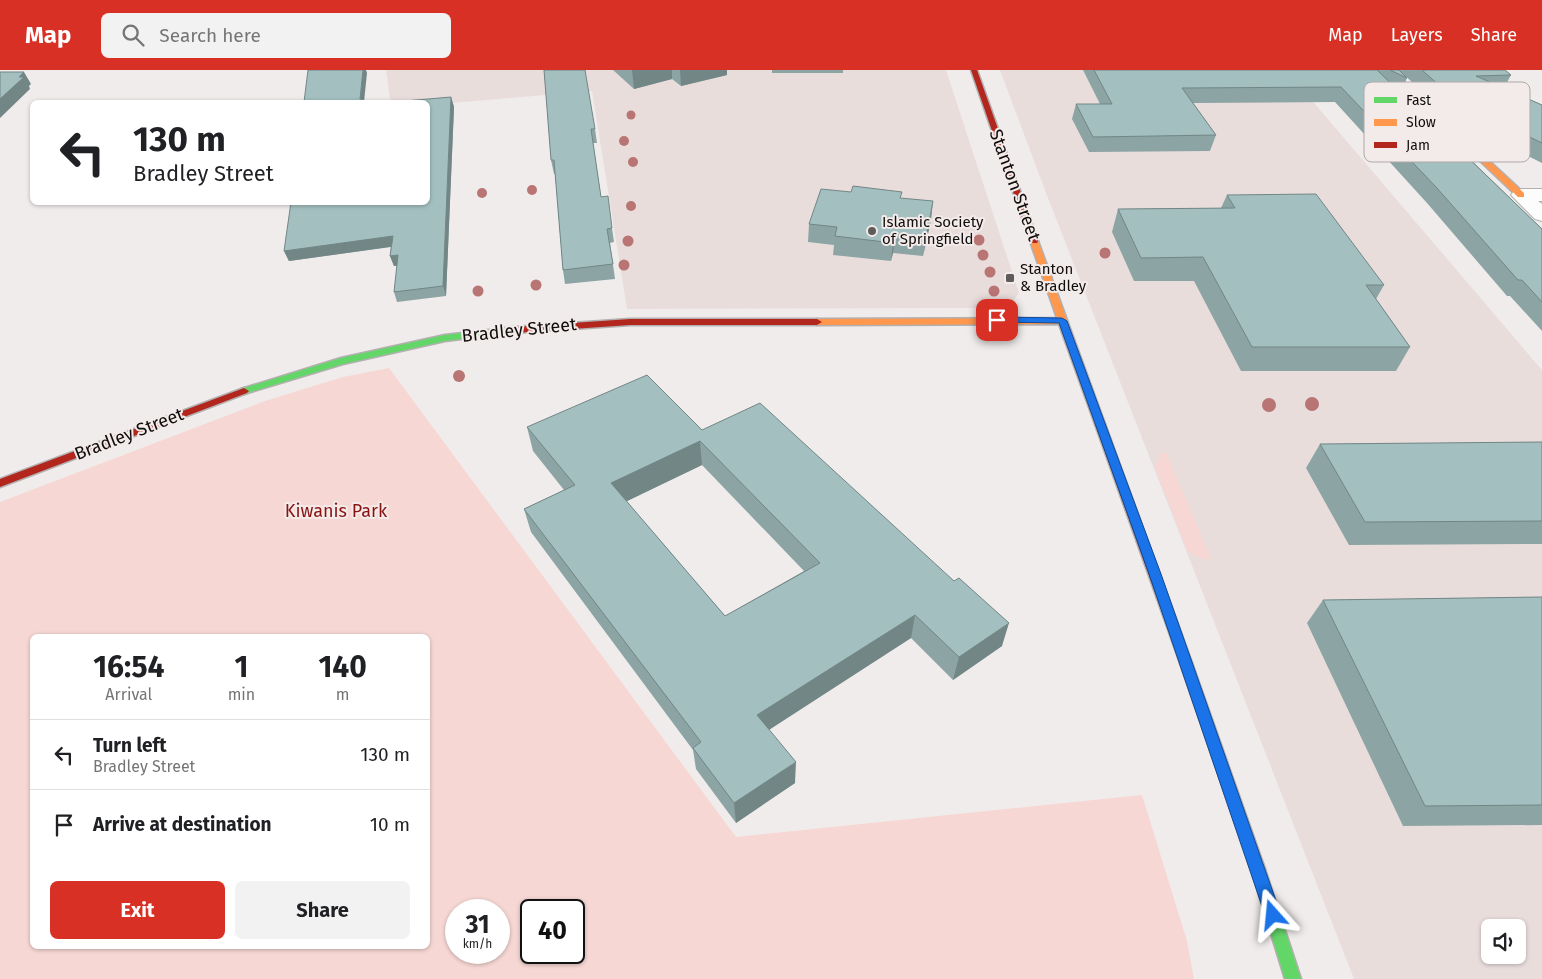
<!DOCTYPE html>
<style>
body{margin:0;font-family:"Fira Sans",sans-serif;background:#f2f2f2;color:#202124;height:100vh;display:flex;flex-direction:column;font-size:19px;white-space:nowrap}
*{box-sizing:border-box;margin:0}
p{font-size:16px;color:#757577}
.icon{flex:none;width:28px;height:28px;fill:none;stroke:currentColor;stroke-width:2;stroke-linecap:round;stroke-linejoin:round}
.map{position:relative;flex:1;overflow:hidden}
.drawer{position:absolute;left:30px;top:564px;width:400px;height:315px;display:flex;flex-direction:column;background:#fff;border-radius:8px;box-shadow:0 1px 4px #0004}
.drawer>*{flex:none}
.top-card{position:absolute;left:30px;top:30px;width:400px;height:105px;border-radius:8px;box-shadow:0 1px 4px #0004;background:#fff;color:#202124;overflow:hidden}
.fabs{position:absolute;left:1481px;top:849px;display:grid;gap:10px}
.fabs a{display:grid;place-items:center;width:45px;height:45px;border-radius:8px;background:#fff;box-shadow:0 1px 4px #0004;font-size:25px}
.speed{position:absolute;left:445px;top:829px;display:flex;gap:10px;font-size:25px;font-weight:700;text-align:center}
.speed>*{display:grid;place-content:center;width:65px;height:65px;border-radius:50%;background:#fff;box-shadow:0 1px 4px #0004;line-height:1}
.speed small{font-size:12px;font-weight:400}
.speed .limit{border:2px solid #111;border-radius:8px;background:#fff;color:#111}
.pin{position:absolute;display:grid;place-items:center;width:42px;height:42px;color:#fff;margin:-21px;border-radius:10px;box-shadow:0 2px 8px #0006}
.me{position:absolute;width:55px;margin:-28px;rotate:342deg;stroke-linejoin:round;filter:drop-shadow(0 0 4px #0008)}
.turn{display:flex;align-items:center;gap:18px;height:105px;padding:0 20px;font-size:22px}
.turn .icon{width:65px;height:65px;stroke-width:2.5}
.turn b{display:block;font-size:35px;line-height:42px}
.eta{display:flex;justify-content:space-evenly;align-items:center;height:85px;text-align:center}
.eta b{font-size:30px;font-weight:700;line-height:35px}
.primary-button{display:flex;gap:10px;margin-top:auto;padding:10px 20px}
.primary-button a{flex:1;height:58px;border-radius:8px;background:#d93025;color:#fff;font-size:20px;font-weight:700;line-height:58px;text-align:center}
.primary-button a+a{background:#f2f2f2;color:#202124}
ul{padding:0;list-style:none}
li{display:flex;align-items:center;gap:15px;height:70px;padding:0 20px;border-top:1px solid #e0e0e0}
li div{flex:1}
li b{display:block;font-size:19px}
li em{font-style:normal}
header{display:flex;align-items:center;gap:30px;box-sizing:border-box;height:70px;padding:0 25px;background:#d93025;color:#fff}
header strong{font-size:24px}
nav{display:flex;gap:28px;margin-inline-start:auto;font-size:18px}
.search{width:350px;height:45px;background:#f2f2f2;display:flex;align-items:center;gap:12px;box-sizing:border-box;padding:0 18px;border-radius:8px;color:#757577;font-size:19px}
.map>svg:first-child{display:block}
.built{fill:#e9dddc;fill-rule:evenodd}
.green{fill:#f6d7d3;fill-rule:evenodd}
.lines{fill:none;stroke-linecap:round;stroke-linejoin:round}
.street-casing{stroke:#b3b0b0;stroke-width:2}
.fast-casing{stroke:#b3b0b0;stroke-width:3}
.slow-casing{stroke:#b3b0b0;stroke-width:3}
.jam-casing{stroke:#b3b0b0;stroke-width:3}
.street{fill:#fdfcfc;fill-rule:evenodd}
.fast{fill:#63d668;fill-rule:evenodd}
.slow{fill:#ff974d;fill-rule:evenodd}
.jam{fill:#b3261e;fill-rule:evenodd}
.tree{fill:#b97474}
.wall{fill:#8ca4a4;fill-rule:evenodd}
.shaded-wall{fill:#728686}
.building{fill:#a3bfbf;stroke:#728686;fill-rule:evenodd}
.route{fill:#1a73e8;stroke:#114b97}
.poi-dot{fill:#5f5b5b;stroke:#f3ebea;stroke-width:2}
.labels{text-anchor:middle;stroke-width:4;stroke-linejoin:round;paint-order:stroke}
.far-poi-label{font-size:15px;fill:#100d0d;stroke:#f3ebea;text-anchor:start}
.street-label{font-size:18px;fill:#100d0d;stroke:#f3ebea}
.park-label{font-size:18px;fill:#8b1211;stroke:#f3ebea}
.key{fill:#f3ebea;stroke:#afa8a8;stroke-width:1}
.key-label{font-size:14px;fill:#100d0d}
</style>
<header>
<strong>Map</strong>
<div class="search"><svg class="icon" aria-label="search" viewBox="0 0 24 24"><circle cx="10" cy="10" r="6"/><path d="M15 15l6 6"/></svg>Search here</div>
<nav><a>Map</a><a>Layers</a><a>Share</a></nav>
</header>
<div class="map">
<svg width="1542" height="909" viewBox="0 0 1542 909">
<rect width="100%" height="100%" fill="#f1ecec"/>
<!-- built -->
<path class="built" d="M386,0H946L1019,223L1011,234L999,237L970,238L627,239L592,21L428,35V32H397L390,29Z
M1000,0H1286L1542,300V909H1354L1046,123ZM1490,858H1518V885H1490Z"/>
<!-- green -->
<path class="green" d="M389,298L736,767L1142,725L1187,871L1194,909H0V432L265,331L343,307ZM32,566H428V876H32ZM456,840H499V882H456ZM531,840H574V882H531Z
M1166,382L1211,489H1203L1188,482L1155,397L1161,384Z"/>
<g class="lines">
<defs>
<path id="street" d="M1521,119H1542V131H1538L1542,134V151L1535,149L1511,125L1514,121Z"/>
<path id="fast" d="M514,257L517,258V262L445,271L343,294L244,324L239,321L241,319L341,288L445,265Z
M1258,792L1263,794L1265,799L1301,909H1285L1251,799L1253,794Z"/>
<path id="slow" d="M1384,0H1391L1524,123V127H1518Z
M1031,169H1037L1038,171L1105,354L1104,356H1096L1095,354L1059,254L817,255L812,252L817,249L1057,248L1030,171Z
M1186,588L1190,589L1192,593L1265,799L1263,804L1258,806L1253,804L1251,799L1180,593L1182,589Z"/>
<path id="jam" d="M971,0H977L1038,171L1037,173H1031L1030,171Z
M630,249H817L822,252L817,255H630L514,263L509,260L514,257Z
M244,318L249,321L247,323L0,417V409Z
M1100,351L1105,354L1192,593L1190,597L1186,598L1182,597L1180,593L1095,354Z"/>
</defs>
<!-- street casing -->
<use href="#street" class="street-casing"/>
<!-- fast casing -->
<use href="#fast" class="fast-casing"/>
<!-- slow casing -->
<use href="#slow" class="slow-casing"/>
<!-- jam casing -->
<use href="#jam" class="jam-casing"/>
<!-- street -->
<use href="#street" class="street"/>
<!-- fast -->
<use href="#fast" class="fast"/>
<!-- slow -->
<use href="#slow" class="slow"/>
<!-- jam -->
<use href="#jam" class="jam"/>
</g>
<!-- trees -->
<g class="tree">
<circle cx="631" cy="45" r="4.5"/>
<circle cx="624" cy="71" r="5"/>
<circle cx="633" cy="92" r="5"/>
<circle cx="532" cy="120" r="5"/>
<circle cx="482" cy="123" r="5"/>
<circle cx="631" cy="136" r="5"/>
<circle cx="979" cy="170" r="5.5"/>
<circle cx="628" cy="171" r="5.5"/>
<circle cx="1105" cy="183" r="5.5"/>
<circle cx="983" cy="185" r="5.5"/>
<circle cx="624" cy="195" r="5.5"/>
<circle cx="990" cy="202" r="5.5"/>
<circle cx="536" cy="215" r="5.5"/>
<circle cx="478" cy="221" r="5.5"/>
<circle cx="994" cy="221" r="5.5"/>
<circle cx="459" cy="306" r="6"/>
<circle cx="1312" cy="334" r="7"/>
<circle cx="1269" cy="335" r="7"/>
</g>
<!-- wall -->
<path class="wall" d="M544,0L595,59L597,73H593L601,127L612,158L614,172L610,173L615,209L565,214L563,200L555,104H554L551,90Z
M613,0H727V5L681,16L672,9L634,19Z
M772,0H843V3H772Z
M1083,0H1505L1511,5L1504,18L1542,35V93L1451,48L1401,2L1407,8L1401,22L1542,159V261L1510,226H1507L1427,133L1335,32L1193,33L1216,65L1210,81L1089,82L1072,49L1076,34H1100Z
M451,27L454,37L446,226L397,232L394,222L397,196H394L390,186L391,177L289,191L284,181Z
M1227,125L1384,215L1376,229L1410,277L1396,301H1241L1194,211H1134L1112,162L1118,139L1221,138Z
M901,128L931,150L923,186L893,183L891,191L833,185L834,175L808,172L809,154Z
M527,357L702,360L1002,576L953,610L911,568L769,659L795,713L736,753L696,699L693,680L531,462L524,439L564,420L533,381ZM702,395L804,501L725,546L626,431Z
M1542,372V474L1349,475L1306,398L1320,374Z
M1542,527V755L1403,756L1307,553L1323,530Z"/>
<!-- shaded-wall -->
<path class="shaded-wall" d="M363,0H366L367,3L364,32H361L360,29Z
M632,0H672V9L634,19Z
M680,0H727V5L681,16Z
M24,2L31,14L29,16L30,19L0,48V29L19,7Z
M451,27L454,37L446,226L443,216Z
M933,131L931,150L923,186L926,168Z
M895,164L893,183L891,191L893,173Z
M393,166L396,176L289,191L284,181Z
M398,185L401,195L394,196L390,186Z
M700,371L702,395L615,437L611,413Z
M915,545L911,568L758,667L757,645Z
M1009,553L1002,576L953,610L959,587Z
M796,692L795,713L736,753L734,733Z"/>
<!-- building -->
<path class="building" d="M308,0H363L360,29H363V32H304Z
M544,0H585L595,59H591L601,127L608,126L612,158L607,159L613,194L563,200L554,90H551Z
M1094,0H1377L1542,159V232L1522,210H1518L1436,117L1341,17L1182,18L1216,65L1093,67L1076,34H1112Z
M1390,0H1399L1407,8Z
M1422,0H1505L1511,5L1476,6L1542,35V73L1459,33Z
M0,2H24L19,7H24L0,29Z
M451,27L443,216L394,222L398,185L390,186L393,166L284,181L291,132H428V32H393Z
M853,116L902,122L900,128L933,131L926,168L895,164L893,173L835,166L837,157L809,154L821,119L851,122Z
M1316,124L1384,215H1366L1410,277H1252L1203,187L1141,188L1118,139L1235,138L1227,125Z
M647,305L702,360L760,333L954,511L959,508L1009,553L959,587L915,545L757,645L796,692L734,733L693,678L701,672L524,439L575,415L527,357ZM700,371L820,493L725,546L611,413Z
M1542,372V451L1365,452L1320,374Z
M1542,527V735L1425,736L1323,530Z"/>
<!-- route -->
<path class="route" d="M997,247L1062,248L1067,251L1161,504L1281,845L1279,850L1273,853L1268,850L1265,845L1149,504L1059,253L994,252V248Z"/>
<!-- markers -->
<g class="poi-dot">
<circle cx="872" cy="161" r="5"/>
<rect x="1005" y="203" width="10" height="10" rx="2.5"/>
</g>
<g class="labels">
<!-- far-poi labels -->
<g class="far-poi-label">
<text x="882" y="157">Islamic Society<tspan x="882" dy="17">of Springfield</tspan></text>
<text x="1020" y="204">Stanton<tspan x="1020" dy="17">&amp; Bradley</tspan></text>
</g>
<!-- street labels -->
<g class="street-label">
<text transform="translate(1015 115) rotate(70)" y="6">Stanton Street</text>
<text transform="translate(519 260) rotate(-6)" y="6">Bradley Street</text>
<text transform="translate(129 364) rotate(-21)" y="6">Bradley Street</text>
</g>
<!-- park labels -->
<g class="park-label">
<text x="336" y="447">Kiwanis Park</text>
</g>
</g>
<!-- legend -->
<rect x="1364" y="12" width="166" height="80" rx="8" class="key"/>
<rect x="1374" y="27" width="23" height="6" fill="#63d668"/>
<rect x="1374" y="49" width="23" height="7" fill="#ff974d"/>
<rect x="1374" y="72" width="23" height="6" fill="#b3261e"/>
<g class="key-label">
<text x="1406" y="35">Fast</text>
<text x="1406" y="57">Slow</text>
<text x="1406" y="80">Jam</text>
</g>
</svg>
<div class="fabs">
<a><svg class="icon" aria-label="sound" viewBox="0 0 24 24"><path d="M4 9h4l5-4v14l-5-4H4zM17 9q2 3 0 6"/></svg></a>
</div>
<div class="speed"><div>31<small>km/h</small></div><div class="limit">40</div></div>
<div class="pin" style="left:997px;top:250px;background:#d93025"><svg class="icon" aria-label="arrive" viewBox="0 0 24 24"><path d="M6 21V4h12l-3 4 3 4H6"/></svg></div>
<svg class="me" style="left:1273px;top:845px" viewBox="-20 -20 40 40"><path d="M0-17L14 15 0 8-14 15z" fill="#1a73e8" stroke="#fff" stroke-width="4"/></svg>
<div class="top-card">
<div class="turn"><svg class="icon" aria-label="left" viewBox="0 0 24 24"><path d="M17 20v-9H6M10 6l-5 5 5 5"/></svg><div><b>130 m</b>Bradley Street</div></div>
</div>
<section class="drawer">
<div class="eta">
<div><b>16:54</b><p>Arrival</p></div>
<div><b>1</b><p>min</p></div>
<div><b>140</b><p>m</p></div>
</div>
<ul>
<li><svg class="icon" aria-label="left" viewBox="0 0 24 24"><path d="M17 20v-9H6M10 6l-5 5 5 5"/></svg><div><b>Turn left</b><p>Bradley Street</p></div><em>130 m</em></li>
<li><svg class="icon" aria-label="arrive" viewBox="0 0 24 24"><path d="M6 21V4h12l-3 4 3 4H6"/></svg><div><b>Arrive at destination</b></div><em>10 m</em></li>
</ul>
<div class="primary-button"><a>Exit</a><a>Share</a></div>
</section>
</div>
